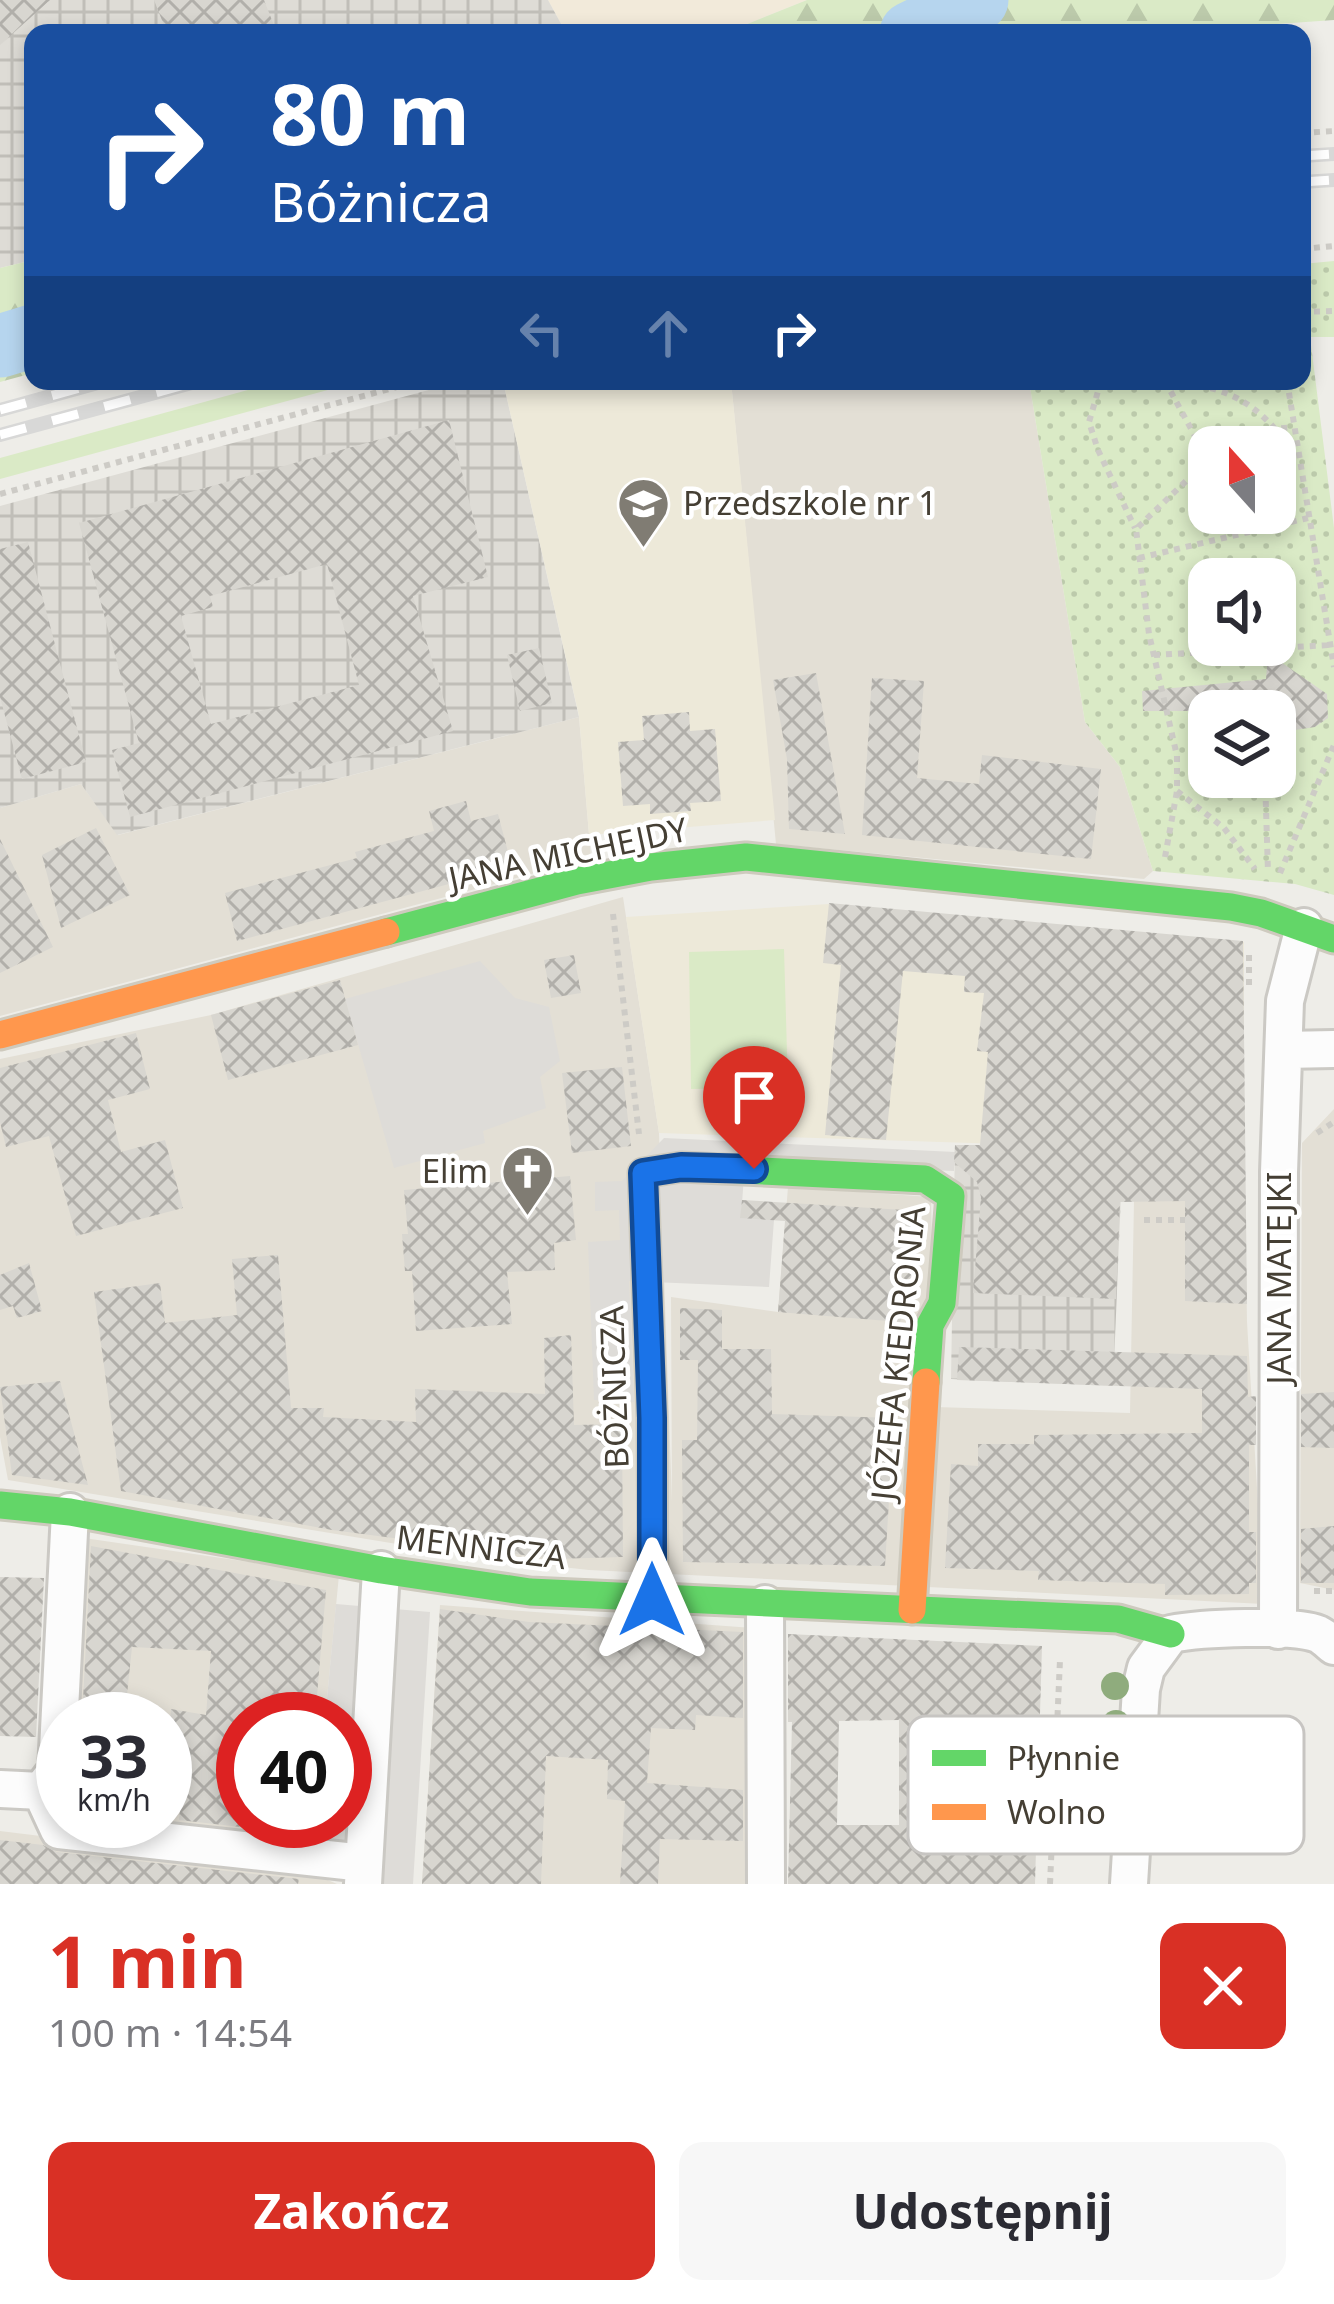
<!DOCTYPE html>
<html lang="pl">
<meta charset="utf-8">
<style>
body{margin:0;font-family:"Noto Sans",sans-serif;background:#f7f7f7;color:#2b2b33;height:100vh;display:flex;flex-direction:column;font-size:45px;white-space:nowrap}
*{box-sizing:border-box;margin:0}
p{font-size:39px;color:#7c7c81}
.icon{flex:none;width:66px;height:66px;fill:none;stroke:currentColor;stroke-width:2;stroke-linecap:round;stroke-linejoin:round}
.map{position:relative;height:1884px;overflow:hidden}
.side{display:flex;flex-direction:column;background:#fff;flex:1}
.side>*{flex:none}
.hud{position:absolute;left:24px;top:24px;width:1287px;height:366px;border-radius:24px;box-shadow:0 6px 18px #0003;background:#1a4fa0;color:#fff;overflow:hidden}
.needle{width:78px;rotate:339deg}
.tools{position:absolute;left:1188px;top:426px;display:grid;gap:24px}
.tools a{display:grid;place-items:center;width:108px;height:108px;border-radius:24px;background:#fff;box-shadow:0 6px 18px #0003;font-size:60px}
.speed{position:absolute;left:36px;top:1692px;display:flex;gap:24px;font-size:60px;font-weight:700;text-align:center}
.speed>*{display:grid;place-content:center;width:156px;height:156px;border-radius:50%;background:#fff;box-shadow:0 6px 18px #0003;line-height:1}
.speed small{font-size:30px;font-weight:400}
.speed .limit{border:18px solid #d22;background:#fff;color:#111}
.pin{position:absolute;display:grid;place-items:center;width:102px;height:102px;color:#fff;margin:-123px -51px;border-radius:50% 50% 50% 0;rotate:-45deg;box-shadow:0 0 12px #0007}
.pin .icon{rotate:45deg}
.me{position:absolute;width:132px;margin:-66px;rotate:0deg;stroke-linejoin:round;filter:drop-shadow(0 0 9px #0008)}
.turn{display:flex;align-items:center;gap:42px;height:252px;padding:0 48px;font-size:54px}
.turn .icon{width:156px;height:156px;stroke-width:2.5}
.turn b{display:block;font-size:84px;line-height:102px}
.lanes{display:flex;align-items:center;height:114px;padding:0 48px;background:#0003;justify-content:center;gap:60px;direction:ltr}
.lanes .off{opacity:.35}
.round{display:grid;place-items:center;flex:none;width:126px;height:126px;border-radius:24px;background:#f7f7f7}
.headline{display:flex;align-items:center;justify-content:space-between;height:204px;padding:0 48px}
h1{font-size:72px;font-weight:700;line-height:90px;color:#d93025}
.cta{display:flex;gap:24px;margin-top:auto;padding:24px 48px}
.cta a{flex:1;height:138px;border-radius:24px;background:#d93025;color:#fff;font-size:48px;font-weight:700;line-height:138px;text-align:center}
.cta a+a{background:#f7f7f7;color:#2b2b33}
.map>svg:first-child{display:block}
.residential{fill:#e3dfd5}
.commercial{fill:#f2eada}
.industrial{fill:url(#industrial-grid)}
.education{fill:#ede9d9}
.grass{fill:#daeac6}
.forest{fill:url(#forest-firs)}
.park{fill:url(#park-dots);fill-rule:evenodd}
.parking{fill:#dedcd8}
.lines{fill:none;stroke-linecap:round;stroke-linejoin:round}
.river{stroke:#b6d5ee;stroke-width:63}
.building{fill:url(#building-cross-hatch);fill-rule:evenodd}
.street-casing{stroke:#cbc9c4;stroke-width:42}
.fast-casing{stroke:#cecabe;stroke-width:33}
.slow-casing{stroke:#cecabe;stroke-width:33}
.path{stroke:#cdcbc6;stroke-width:6;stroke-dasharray:6 6;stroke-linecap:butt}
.street{stroke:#fcfcfc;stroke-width:36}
.fast{stroke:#63d668;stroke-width:27}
.slow{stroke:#ff974d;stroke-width:27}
.rail-casing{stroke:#d8d8d7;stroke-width:14}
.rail{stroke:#fff;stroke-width:9;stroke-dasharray:27;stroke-linecap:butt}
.tree{fill:#8fac7d}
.route-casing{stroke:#114b97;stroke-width:30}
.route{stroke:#1a73e8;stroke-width:21}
.labels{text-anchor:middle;stroke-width:9;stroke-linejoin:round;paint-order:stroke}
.poi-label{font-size:33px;fill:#453f34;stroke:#fff;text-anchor:start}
.street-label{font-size:33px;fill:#453f34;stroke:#fff}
.key{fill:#fff;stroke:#c7c5c2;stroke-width:3}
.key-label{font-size:33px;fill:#453f34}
</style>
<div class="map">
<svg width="1334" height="1884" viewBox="0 0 1334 1884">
<defs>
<pattern id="industrial-grid" width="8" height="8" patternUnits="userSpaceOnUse" patternTransform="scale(3)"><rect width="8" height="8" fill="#dedcd6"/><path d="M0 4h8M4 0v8" fill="none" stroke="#c0beb8"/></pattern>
<pattern id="forest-firs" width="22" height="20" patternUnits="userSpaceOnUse" patternTransform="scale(3)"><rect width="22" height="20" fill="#daeac6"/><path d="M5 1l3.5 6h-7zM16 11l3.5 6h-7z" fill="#bccaab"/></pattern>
<pattern id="park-dots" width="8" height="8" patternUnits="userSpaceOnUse" patternTransform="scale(3)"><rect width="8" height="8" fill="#daeac6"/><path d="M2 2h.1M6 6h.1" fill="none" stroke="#bccaab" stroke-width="1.8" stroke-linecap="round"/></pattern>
<pattern id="building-cross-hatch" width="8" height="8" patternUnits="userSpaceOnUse" patternTransform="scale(3)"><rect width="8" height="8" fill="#d8d6d0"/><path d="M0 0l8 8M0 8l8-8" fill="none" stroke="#b1afaa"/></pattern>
</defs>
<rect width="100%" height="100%" fill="#eeede8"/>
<!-- residential -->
<path class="residential" d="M731,381H1029L1085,722L1120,767L1153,871L1144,879L776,844Z
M579,717L591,858L0,1016V808L81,784L118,835Z
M623,897L659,1133L672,1501L671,1297L778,1312L788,1187L931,1197L935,1407L1130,1413L1135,1148L1244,1142L1247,1322L1264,1604L589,1570L482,1558L8,1480L0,1437V1059L211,1015Z
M1334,1109V1590L1300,1583L1302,1143Z
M77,1537L339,1575L325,1719H243V1821H315L312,1844L71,1821H165V1719H73Z
M440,1605L753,1628V1884H422Z
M0,1831L300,1868L337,1884H0Z"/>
<!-- commercial -->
<path class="commercial" d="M548,0H807L725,33H566Z"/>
<!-- industrial -->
<path class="industrial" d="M0,0H548L566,33H33V260L0,268Z
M462,381H503L579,717L117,835L81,784L0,808V506Z
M955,1145L1123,1148L1113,1386L951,1379Z"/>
<!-- education -->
<path class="education" d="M503,381H731L775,820L589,835L579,716Z
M829,904L1244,942V1142L1123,1148L659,1133L626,917Z"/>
<!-- grass -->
<path class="grass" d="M281,381H361L0,479V458Z
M784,949L788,1087L691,1089L689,952Z"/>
<!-- forest -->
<path class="forest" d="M807,0H1334V20L1150,33H725Z
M33,260V373L0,382V268Z"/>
<!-- park -->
<path class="park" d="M1334,261V337H1310L1334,528V895L1295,884L1153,871L1120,767L1085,722L1029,381H1302V264ZM1209,447H1275V513H1209ZM1209,579H1275V645H1209ZM1209,711H1275V777H1209Z"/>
<!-- parking -->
<path class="parking" d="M480,961L515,998L549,1007L560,1061L540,1077L546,1108L483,1131L485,1143L394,1168L345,999Z
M664,1138L955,1152L954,1171L745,1162L741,1217L774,1220L769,1287L629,1281L634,1402L594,1400L588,1242L620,1240L619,1210L595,1211V1182L622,1181Z
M336,1604L430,1612L413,1884H376L312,1844L315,1821H345V1719H325Z"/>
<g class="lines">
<!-- river -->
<path class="river" d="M911,33L977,0
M0,346L33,336"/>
</g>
<!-- building -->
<path class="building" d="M0,0H50L0,45Z
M154,0H264L277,33H167Z
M449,420L488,577L413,596L453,731L130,817L112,750L139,743L79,523ZM327,564L359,685L211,724L181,616L213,607L210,596Z
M28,542L86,762L22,779L0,697V549Z
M539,648L552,703L520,711L507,655Z
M1268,653L1327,694L1328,718L1315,727L1275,733V711H1143L1142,691L1266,679Z
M816,673L845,834L789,829L787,759L773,680Z
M872,678L924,681L917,778L979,784L982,755L1101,769L1091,859L862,835Z
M689,712L690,731L715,729L721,801L690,803L691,811L650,814V804L623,806L618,742L644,740L642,716Z
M466,801L471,821L498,814L512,867L237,941L225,893L357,858L355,852L434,831L429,811Z
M96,828L130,895L61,928L42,855Z
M0,839L53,947L0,973Z
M829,903L1243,941L1247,1304L1185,1301V1201L1120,1202L1116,1299L973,1293L981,1197L977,1182L954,1162L955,1145H980L988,1052L977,1051L984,993L964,992L965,976L903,971L886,1140L825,1135L841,965L823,963Z
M574,955L581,993L551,998L544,960Z
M340,980L358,1045L228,1080L211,1015Z
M136,1033L150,1089L108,1100L121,1152L165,1140L183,1208L76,1236L49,1136L6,1147L0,1122V1068Z
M622,1067L631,1146L572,1153L562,1073Z
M570,1176L576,1240L554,1243L555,1270L507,1272L512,1324L416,1331L412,1271H405L402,1234H408L404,1190Z
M742,1200L920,1211L913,1294L900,1322L778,1312L785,1221L740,1218Z
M278,1255L291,1408H324L323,1417L416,1422L415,1389L545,1394L544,1338L571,1335L574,1425L622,1424L623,1557L553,1559L332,1530L121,1491L94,1292L160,1283L165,1323L237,1315L232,1259Z
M29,1263L42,1311L17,1318L13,1306L0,1310V1275Z
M680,1308L722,1310V1349H771L772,1414L894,1418L885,1566L683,1562L682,1440H697L698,1360H680Z
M959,1347L1247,1356L1248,1397L1256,1396V1445H1249V1532H1256V1583H1249V1594L1165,1595V1584L1038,1580L1039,1571L945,1568L951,1464L978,1466V1444H1034V1435L1202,1433V1389L957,1380Z
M60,1381L88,1485L12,1475L0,1387Z
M1334,1392V1448L1301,1447V1394Z
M1334,1526V1583H1301V1529Z
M91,1546L326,1590L315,1719H243V1821H305L303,1834L179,1820L183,1778L165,1776L171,1709L206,1715L211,1651L132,1647L125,1714L117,1713L116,1719H82Z
M0,1577L44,1578L36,1737L0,1736Z
M440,1609L529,1622L743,1632V1718L696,1715L695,1730L651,1728L647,1783L743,1790V1841L660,1839L658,1884H620L625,1801L607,1799L608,1760L546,1756L541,1884H422Z
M788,1634L1042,1646L1035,1884H788L792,1722H788ZM899,1720V1825H837L839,1721Z
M0,1840L43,1845L57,1852L299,1879L298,1884H0Z"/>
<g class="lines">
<defs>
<path id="street" d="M1284,1050L1334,1049
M765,1604L766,1884
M1278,1630L1279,1172L1285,1001L1304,927
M0,1789L41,1791L57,1770L70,1512
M41,1791L59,1830L364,1863
M363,1884L381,1570
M1129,1884L1141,1689L1146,1668L1171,1634C1200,1628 1292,1624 1318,1634C1324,1637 1329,1642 1334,1646"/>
<path id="fast" d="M386,932L577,881L651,867L746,857L1231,907L1261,913L1334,939
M0,1505L70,1512L381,1570L530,1592L1118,1619L1171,1634
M653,1600L652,1418L643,1173L681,1167L925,1179L951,1196L942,1303L930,1325L926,1382"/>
<path id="slow" d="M0,1035L386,932
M912,1610L926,1382"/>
</defs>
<!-- street casing -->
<use href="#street" class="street-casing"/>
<!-- fast casing -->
<use href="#fast" class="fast-casing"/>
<!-- slow casing -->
<use href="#slow" class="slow-casing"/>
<!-- path -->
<path class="path" d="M1302,133L1334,131
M1302,249L1334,246
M1302,312L1334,311
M1101,381L1089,422L1098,450L1135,528
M1163,381C1209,384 1244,393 1275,429L1293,427
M1165,381L1208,460
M1287,381L1334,667
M1244,447L1271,440L1275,429
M0,494L419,381
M1139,558L1308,518
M1154,655L1330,645
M1265,777L1268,872
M1177,791L1224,828L1255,869
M1165,857L1177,791V756L1149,634L1136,529L1209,459
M1280,873L1334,745
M613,914L639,1134
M1249,955V989
M1317,1133L1334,1122
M1144,1220H1185
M1314,1591H1334
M1050,1884L1060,1660"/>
<!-- street -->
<use href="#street" class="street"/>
<!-- fast -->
<use href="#fast" class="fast"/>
<!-- slow -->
<use href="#slow" class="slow"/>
<defs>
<path id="rail" d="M1302,156L1334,154
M1302,182L1334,180
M0,410L105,381
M0,435L199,381"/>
</defs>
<!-- rail casing -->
<use href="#rail" class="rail-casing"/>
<!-- rail -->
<use href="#rail" class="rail"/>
</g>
<!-- trees -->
<g class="tree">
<circle cx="1115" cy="1686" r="14"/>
<circle cx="1116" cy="1724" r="14"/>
</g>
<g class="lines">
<defs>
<path id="route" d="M652,1600V1418L643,1173L681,1167L754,1169"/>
</defs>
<!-- route casing -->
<use href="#route" class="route-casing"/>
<!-- route -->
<use href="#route" class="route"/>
</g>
<!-- icons -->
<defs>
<symbol id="school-pin" viewBox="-11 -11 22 30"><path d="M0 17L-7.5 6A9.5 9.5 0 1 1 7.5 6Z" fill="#807c73" stroke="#fff"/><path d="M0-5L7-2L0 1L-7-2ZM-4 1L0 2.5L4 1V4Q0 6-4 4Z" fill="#fff"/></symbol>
<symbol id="church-pin" viewBox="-11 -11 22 30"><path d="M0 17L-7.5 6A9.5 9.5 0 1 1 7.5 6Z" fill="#807c73" stroke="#fff"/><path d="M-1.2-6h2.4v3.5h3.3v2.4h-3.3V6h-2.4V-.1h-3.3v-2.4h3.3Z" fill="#fff"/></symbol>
</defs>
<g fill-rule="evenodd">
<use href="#school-pin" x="614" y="474" width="59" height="81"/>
<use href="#church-pin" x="498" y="1142" width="59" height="81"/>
</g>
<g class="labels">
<!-- poi labels -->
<g class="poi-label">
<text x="683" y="515">Przedszkole nr 1</text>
<text x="488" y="1183" text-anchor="end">Elim</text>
</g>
<!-- street labels -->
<g class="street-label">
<text transform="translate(568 854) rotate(-12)" y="12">JANA MICHEJDY</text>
<text transform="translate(1279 1278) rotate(-90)" y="12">JANA MATEJKI</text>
<text transform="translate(898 1353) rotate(-84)" y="12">JÓZEFA KIEDRONIA</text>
<text transform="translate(614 1387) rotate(-92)" y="12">BÓŻNICZA</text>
<text transform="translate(481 1547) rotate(7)" y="12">MENNICZA</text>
</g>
</g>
<!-- legend -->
<rect x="908" y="1716" width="396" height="138" rx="18" class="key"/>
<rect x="932" y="1750" width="54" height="16" fill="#63d668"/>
<rect x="932" y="1804" width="54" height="16" fill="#ff974d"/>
<g class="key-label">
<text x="1007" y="1770">Płynnie</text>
<text x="1007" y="1824">Wolno</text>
</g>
</svg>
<div class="tools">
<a><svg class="needle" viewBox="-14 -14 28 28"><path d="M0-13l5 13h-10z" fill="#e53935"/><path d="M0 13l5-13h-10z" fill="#7c7c81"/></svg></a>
<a><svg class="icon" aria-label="sound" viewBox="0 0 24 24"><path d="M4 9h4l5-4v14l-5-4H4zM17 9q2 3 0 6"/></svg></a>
<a><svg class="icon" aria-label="layers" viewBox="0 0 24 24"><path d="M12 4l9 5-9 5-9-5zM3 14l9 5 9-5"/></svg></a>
</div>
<div class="speed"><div>33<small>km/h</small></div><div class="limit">40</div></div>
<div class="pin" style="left:754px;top:1169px;background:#d93025"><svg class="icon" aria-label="arrive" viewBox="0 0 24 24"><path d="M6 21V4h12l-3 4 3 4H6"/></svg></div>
<svg class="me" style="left:652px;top:1600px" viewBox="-20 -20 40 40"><path d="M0-17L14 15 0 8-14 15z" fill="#1a73e8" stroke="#fff" stroke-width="4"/></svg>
<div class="hud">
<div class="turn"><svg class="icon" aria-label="right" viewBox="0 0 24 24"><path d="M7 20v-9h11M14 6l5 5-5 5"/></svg><div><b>80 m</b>Bóżnicza</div></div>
<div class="lanes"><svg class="icon off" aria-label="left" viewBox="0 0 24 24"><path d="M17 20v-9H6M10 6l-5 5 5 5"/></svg><svg class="icon off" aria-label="ahead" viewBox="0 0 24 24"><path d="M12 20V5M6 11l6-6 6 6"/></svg><svg class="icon" aria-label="right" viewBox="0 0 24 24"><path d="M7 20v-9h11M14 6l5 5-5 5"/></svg></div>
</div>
</div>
<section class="side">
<div class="headline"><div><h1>1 min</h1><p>100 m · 14:54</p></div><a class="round" style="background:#d93025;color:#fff"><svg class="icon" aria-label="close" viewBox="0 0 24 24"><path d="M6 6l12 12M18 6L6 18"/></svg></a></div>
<div class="cta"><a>Zakończ</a><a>Udostępnij</a></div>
</section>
